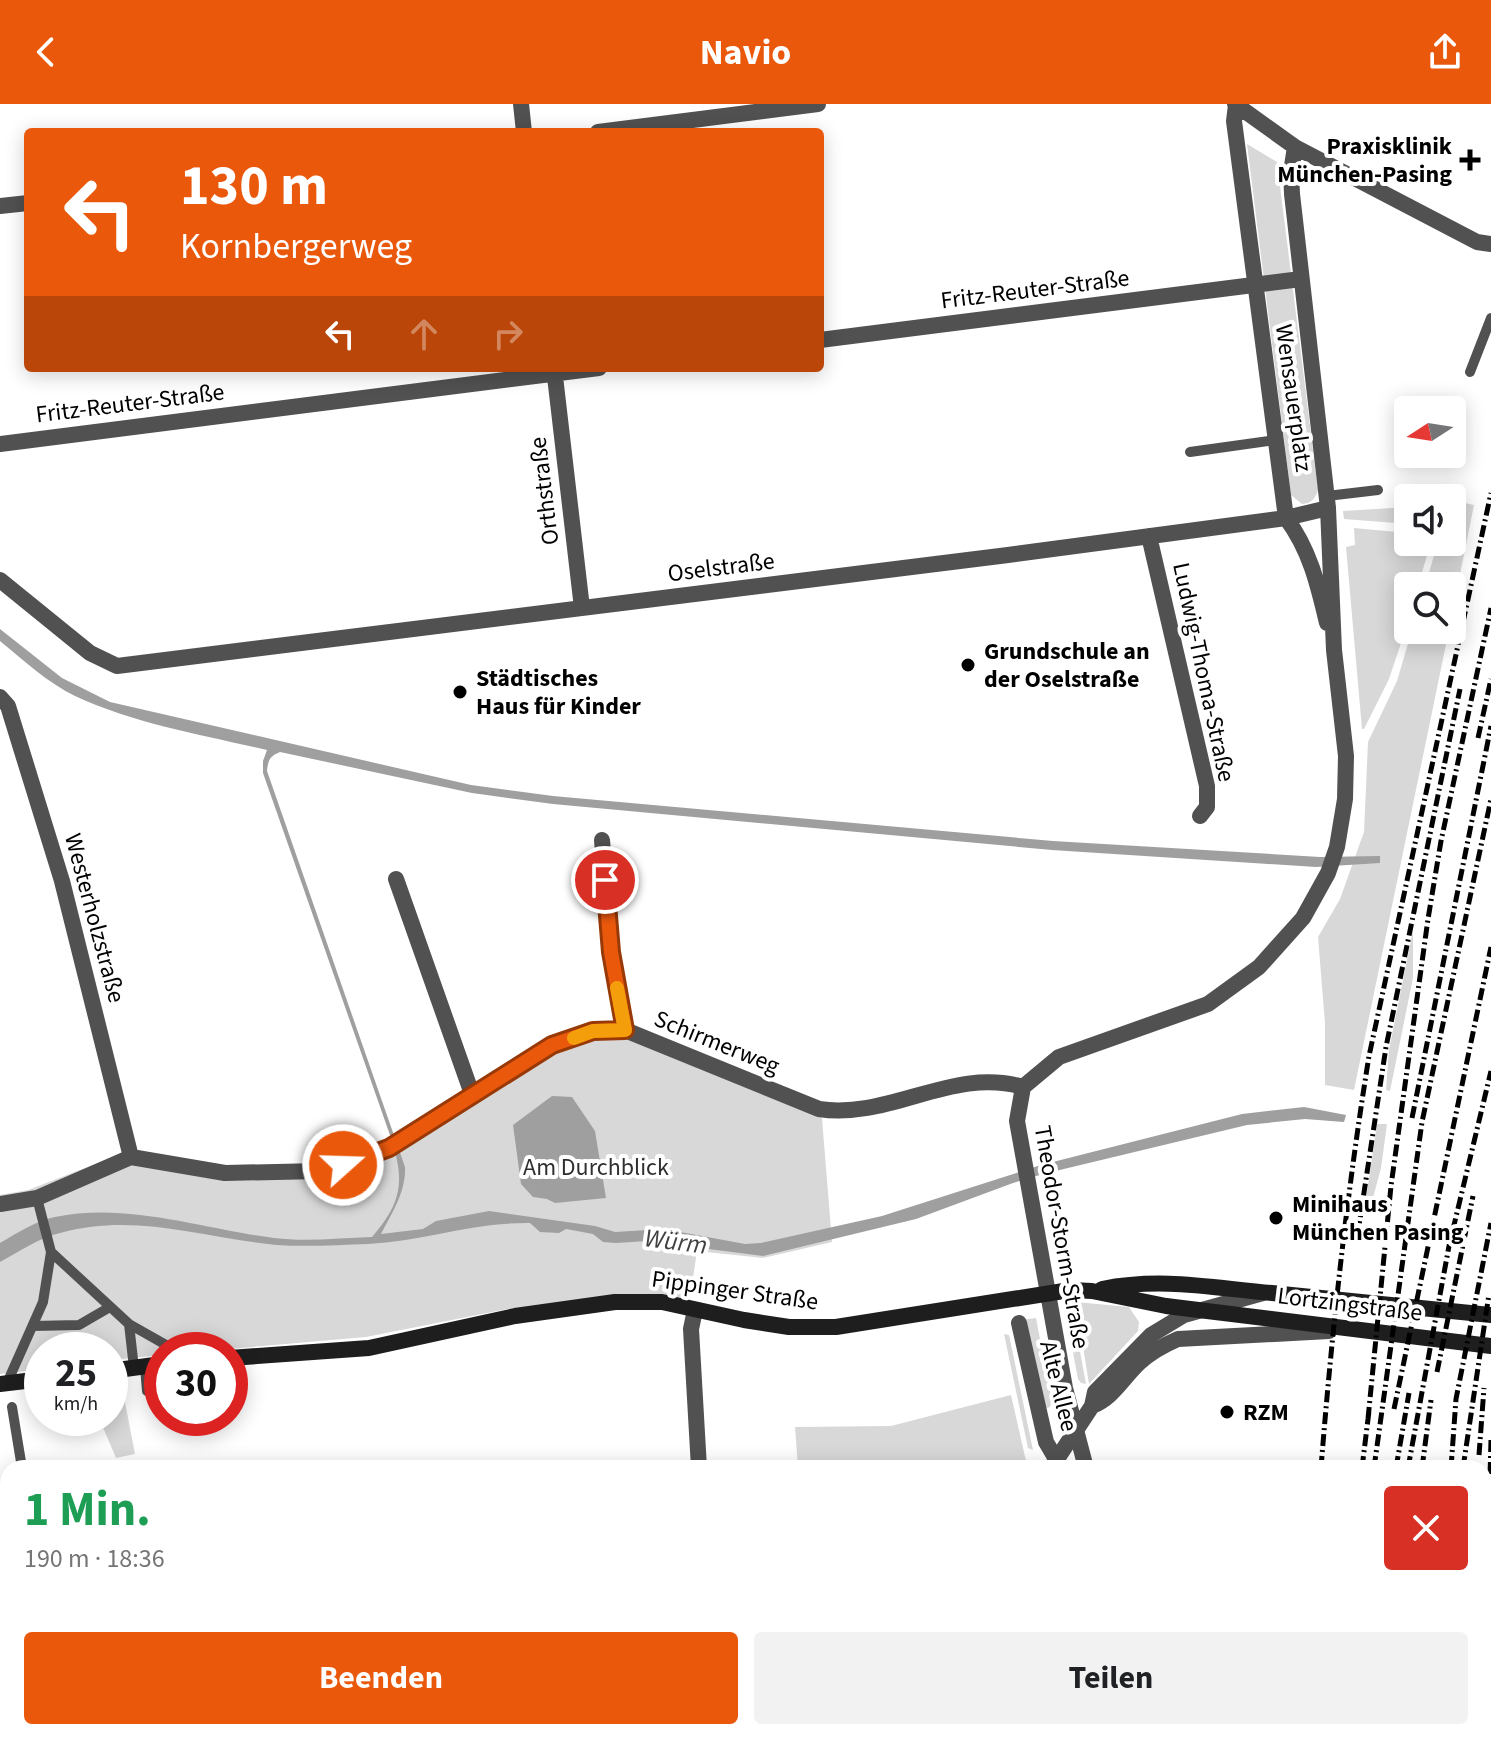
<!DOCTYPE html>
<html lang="de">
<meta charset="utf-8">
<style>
body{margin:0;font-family:"Source Sans 3",sans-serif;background:#f2f2f2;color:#202124;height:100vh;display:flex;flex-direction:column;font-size:30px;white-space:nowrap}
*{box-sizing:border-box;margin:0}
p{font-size:26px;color:#757577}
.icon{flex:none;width:44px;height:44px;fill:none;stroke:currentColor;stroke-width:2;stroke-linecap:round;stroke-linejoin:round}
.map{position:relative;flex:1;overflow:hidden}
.drawer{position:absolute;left:0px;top:1356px;width:1492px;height:280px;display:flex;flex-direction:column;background:#fff;border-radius:24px 24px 0 0;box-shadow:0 4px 20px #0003}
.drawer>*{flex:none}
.top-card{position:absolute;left:24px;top:24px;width:800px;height:244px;border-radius:8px;box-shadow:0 4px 20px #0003;background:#ea580c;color:#fff;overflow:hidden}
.needle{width:52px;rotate:258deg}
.buttons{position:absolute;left:1394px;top:292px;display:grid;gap:16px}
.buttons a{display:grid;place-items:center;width:72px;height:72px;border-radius:8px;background:#fff;box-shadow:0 4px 20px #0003;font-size:40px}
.speed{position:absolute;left:24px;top:1228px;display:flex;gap:16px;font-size:40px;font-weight:700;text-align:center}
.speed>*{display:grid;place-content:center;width:104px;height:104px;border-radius:50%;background:#fff;box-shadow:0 4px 20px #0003;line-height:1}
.speed small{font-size:20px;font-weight:400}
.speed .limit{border:12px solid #d22;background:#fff;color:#111}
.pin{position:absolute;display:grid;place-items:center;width:68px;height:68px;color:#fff;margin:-34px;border:4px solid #fff;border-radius:50%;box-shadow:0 2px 8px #0007}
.me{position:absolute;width:88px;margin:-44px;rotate:70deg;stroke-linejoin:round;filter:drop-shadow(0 0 6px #0008)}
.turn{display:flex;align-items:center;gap:28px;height:168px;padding:0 24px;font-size:36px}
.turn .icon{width:104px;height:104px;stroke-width:2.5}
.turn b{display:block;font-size:56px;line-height:68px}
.lanes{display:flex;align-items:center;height:76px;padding:0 24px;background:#0003;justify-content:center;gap:40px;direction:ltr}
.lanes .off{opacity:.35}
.round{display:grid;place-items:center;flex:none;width:84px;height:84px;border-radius:8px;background:#f2f2f2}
.head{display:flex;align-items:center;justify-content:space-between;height:136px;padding:0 24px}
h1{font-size:48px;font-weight:700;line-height:60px;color:#1e9e55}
.cta{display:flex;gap:16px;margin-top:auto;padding:16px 24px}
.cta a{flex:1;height:92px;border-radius:8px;background:#ea580c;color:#fff;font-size:32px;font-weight:700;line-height:92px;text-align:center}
.cta a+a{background:#f2f2f2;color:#202124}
header{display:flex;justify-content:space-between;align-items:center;height:104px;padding:0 24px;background:#ea580c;color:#fff;font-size:36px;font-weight:700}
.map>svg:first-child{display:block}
.green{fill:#d8d8d8}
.water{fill:#9f9f9f}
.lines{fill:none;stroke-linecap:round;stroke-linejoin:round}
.service{stroke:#515151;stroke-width:10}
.minor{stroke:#515151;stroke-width:16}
.tertiary{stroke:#515151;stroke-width:16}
.secondary{stroke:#1e1e1e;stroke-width:16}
.rail{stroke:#000;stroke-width:5;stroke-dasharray:12 4 2 4;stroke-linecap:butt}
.route-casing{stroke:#983908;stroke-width:20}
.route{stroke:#ea580c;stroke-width:14}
.slow{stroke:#f59e0b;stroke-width:14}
.poi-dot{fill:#000;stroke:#fff;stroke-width:3}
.labels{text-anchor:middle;stroke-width:8;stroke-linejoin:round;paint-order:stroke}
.poi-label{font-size:24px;font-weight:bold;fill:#000;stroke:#fff;text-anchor:start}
.street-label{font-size:24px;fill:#000;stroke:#fff}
.park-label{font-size:24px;fill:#2f2f2f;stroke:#fff}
.water-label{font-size:26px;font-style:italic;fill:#404040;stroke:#fff}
</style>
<header><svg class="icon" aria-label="back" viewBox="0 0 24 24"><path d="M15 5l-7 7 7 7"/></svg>Navio<svg class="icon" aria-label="share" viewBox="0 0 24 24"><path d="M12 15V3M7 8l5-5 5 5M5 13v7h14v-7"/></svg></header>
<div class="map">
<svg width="1491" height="1636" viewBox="0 0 1491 1636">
<rect width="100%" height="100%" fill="#fff"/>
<!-- green -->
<path class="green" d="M1247,40L1277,58L1318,386C1315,395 1312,399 1302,400L1291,391Z
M1452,396L1474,401L1452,510V482H1425L1438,438H1452Z
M1408,403V420L1344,415L1343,407Z
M1354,424L1408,429V438H1431L1418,482H1408V518L1389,575L1364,625H1362L1346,443L1355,441Z
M1412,526H1449L1354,986L1325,981V919L1318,833L1340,795L1364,728L1368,638L1397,577Z
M1413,826V874L1390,987L1386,986L1389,946Z
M626,924L821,1002L832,1138L763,1154L697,1147L689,1201L513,1204L366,1233L218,1246H162V1251L110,1256V1246H42V1265L0,1270V1091L28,1086L129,1047L226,1063L324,1062L381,1042L554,936Z
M1377,1020H1387L1381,1064L1369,1109L1365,1102Z
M1076,1198L1129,1203L1139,1218L1138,1227L1089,1280Z
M1071,1199L1086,1280L1081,1279L1078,1275L1066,1211L1068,1200Z
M1036,1214L1052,1297L1050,1303L1043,1305L1020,1216Z
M1004,1230L1009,1231L1033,1346L1028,1344Z
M110,1286L123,1288L135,1350L116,1354L99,1314H110Z
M1011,1291L1026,1357L1021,1364H798L795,1323L891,1322Z
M738,1628H844L838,1636H739Z"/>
<!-- water -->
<path class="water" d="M0,525L62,574L110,598L471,681L553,692L1053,737L1320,753L1380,752V759L1316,763L1052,746L553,700L472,689L280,648C270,652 268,656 267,667L405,1063C406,1088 392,1109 381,1130L423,1125L436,1117L489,1107L595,1122L615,1128L664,1125L745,1140L761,1139L882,1112L1041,1061L1242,1010L1304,1003L1346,1011L1344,1018L1305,1015L1247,1021L1043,1070L1013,1079L916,1115L763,1152L647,1137L616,1139L603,1138L593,1130L566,1125L559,1129L540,1128L530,1119C475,1118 423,1137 368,1140C338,1141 306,1143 277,1141C203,1134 136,1108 60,1129C38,1134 19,1148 0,1158V1139C17,1129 36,1117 55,1113C128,1098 202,1125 274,1134C306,1138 340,1134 372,1133C402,1098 405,1077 391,1034L263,669V657L267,646C203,631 135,620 75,592C48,579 23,556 0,537Z
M552,992L572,993L595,1027L606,1094L555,1099L547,1095L533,1093L521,1080L513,1021Z"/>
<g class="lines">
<!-- service -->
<path class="service" d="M1470,268L1491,214
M1190,348L1276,336
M1327,392L1378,386
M37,1094L51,1148
M129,1220L175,1246
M33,1222L79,1221L110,1203
M145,1263L147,1287
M7,1279L43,1198L51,1148L129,1220L134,1264
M12,1303L22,1364
M0,1450L8,1435"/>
<!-- minor -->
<path class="minor" d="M521,0L524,28
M1235,0L1295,43L1477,138L1491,140
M1236,1L1234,17L1286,414C1310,446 1318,481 1327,519
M598,28L818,0
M0,102L28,99
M820,236L1301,175
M554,264L582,504
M0,340L599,264
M1149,432L1207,682V703L1200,712
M0,476L90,549L117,562L1008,451L1286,414L1328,404
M0,593L8,602L62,777L131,1053
M602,736L611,848L625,926
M396,775L472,990
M0,1100L37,1094L131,1053L225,1069L320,1067L343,1061L389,1044L552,941L593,927L625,926L819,1005C889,1016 954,962 1023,983
M695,1206L691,1225L699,1364
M1019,1219L1046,1338L1056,1355
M1086,1364L1065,1284L1017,1017L1023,983L1059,953L1208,900L1259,863L1303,814L1328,769L1337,743L1345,695L1346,652L1334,546L1328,404L1292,90L1291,68L1295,43
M727,1628L728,1636
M917,1628L919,1636
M1157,1628L1159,1636"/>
<!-- tertiary -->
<path class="tertiary" d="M1092,1302C1113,1294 1123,1274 1139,1259C1151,1248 1164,1241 1178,1235L1329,1227
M1051,1364L1092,1302L1095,1288L1151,1231L1184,1211L1263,1189
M864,1636L869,1628"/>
<!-- secondary -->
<path class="secondary" d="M1102,1185C1162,1173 1213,1184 1272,1189C1345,1197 1418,1204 1491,1211
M230,1254L369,1244L515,1212L615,1198H662L744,1216L789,1223H836L1070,1186L1092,1187L1166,1202L1491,1242
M110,1267L162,1260
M0,1280L42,1275"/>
<!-- rail -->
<path class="rail" d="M1478,634L1491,575
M1412,1014L1491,622
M1357,1135L1386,943L1460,585
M1437,1268L1473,1092
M1394,1305L1491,843
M1368,1315L1391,1082L1428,815L1441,737L1491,504
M1491,1336L1487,1483L1491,1575
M1479,1351L1484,1284
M1321,1364C1332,1226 1347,1088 1369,952L1491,389
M1362,1364L1369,1307
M1374,1364L1422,1018L1491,695
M1396,1364L1409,1289
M1408,1364L1449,1142L1491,967
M1422,1364L1431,1296
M1451,1364L1456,1295L1491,1119
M1463,1364L1489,1190
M1484,1616L1486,1636
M1391,1628V1636
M1407,1628V1636
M1446,1628V1636
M1459,1628V1636
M1299,1636L1300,1628
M1328,1636L1329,1628
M1352,1636L1353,1628
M1369,1636V1628"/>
</g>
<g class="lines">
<defs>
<path id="route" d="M343,1061L389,1044L552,941L593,927L625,926L611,848L605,776"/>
</defs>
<!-- route casing -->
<use href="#route" class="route-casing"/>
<!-- route -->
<use href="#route" class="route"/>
<!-- slow -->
<path class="slow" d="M574,934L593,927L625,926L617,884"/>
</g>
<!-- markers -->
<g class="poi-dot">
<path d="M1466 44h8v8h8v8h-8v8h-8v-8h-8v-8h8z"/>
<circle cx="968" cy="561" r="8"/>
<circle cx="460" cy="588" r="8"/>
<circle cx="1276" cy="1114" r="8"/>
<circle cx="1227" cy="1308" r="8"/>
</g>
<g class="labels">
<!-- poi labels -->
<g class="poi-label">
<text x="1452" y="50" text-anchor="end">Praxisklinik<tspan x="1452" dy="28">München-Pasing</tspan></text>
<text x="984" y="555">Grundschule an<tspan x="984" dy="28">der Oselstraße</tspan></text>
<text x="476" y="582">Städtisches<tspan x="476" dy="28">Haus für Kinder</tspan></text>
<text x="1292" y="1108">Minihaus<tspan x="1292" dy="28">München Pasing</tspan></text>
<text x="1243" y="1316">RZM</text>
</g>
<!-- street labels -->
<g class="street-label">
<text transform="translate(1035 185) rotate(-7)" y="8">Fritz-Reuter-Straße</text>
<text transform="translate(1294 294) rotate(82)" y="8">Wensauerplatz</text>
<text transform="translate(130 299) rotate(-7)" y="8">Fritz-Reuter-Straße</text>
<text transform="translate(544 387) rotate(-97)" y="8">Orthstraße</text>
<text transform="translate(721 463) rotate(-7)" y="8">Oselstraße</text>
<text transform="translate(1204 568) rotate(78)" y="8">Ludwig-Thoma-Straße</text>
<text transform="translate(95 814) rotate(75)" y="8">Westerholzstraße</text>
<text transform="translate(717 938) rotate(22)" y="8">Schirmerweg</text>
<text transform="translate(1062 1133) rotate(80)" y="8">Theodor-Storm-Straße</text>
<text transform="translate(735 1186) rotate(8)" y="8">Pippinger Straße</text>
<text transform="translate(1350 1200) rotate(7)" y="8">Lortzingstraße</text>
<text transform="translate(1059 1282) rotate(76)" y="8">Alte Allee</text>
</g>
<!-- park labels -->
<g class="park-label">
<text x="596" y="1071">Am Durchblick</text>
</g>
<!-- water labels -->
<g class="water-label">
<text transform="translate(676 1137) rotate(7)" y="9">Würm</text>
</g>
</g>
</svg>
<div class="buttons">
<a><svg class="needle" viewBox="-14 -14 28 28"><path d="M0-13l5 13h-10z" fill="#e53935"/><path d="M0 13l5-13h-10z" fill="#757577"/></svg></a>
<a><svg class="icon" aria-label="sound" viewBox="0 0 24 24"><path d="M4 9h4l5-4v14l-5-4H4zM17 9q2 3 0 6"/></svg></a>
<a><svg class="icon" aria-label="search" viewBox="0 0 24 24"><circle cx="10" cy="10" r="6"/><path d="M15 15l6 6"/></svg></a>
</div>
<div class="speed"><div>25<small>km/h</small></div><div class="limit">30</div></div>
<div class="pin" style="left:605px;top:776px;background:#d93025"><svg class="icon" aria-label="arrive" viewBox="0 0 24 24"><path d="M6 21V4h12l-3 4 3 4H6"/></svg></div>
<svg class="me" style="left:343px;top:1061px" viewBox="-20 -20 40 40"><circle r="17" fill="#ea580c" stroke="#fff" stroke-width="3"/><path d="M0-11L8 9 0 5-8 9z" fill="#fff"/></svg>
<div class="top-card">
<div class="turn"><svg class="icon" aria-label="left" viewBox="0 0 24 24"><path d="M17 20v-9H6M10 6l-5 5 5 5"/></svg><div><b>130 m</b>Kornbergerweg</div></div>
<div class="lanes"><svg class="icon" aria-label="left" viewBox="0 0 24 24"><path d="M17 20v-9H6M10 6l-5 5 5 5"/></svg><svg class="icon off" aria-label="ahead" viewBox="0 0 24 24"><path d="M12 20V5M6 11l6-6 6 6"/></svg><svg class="icon off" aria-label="right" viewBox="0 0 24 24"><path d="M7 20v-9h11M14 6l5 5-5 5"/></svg></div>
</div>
<section class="drawer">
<div class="head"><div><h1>1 Min.</h1><p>190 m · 18:36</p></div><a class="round" style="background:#d93025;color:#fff"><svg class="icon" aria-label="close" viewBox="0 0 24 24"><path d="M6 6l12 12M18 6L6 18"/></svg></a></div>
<div class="cta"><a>Beenden</a><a>Teilen</a></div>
</section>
</div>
